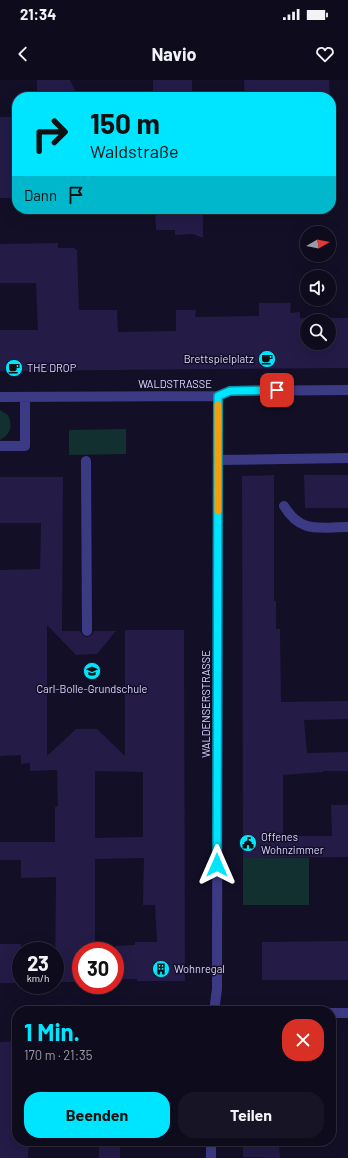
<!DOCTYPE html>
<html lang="de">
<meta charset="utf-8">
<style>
body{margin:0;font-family:Barlow,sans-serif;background:#171425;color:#f1f3f6;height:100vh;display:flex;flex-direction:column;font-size:15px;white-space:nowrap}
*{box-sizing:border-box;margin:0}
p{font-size:13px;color:#9b9ba3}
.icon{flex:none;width:22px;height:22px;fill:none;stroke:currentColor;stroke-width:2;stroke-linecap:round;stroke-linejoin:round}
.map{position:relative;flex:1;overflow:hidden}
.details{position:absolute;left:12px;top:926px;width:324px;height:140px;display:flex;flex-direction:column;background:#0e0b1c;border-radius:16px;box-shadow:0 4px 16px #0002,0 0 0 1px #2e2b3b}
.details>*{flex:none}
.top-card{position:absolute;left:12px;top:12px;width:324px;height:122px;border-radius:16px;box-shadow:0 4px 16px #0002,0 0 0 1px #2e2b3b;background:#00e5ff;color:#111;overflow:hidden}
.needle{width:26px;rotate:81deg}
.fabs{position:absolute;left:300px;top:146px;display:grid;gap:8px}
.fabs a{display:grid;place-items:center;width:36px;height:36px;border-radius:50%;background:#0e0b1c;box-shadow:0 4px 16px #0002,0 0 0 1px #2e2b3b;font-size:20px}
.speed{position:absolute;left:12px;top:862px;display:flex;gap:8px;font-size:20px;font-weight:700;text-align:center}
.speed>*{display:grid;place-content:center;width:52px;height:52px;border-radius:50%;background:#0e0b1c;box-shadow:0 4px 16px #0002,0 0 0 1px #2e2b3b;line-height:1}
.speed small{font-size:10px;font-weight:400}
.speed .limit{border:6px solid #d22;background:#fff;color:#111}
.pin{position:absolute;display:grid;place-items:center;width:34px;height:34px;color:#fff;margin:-17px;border-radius:8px;box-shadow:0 2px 6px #0006}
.me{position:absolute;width:44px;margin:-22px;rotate:0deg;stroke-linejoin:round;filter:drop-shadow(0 0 3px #0008)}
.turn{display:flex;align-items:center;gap:14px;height:84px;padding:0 12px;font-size:18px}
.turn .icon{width:52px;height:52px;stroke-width:2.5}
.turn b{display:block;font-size:28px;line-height:34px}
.then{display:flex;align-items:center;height:38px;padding:0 12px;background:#0003;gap:8px;font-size:15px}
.round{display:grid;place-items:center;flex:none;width:42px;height:42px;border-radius:16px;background:#171425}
.overview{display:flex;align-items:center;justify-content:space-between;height:68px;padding:0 12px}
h1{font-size:24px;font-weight:700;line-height:30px;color:#00e5ff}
.action{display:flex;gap:8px;margin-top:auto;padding:8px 12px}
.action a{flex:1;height:46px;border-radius:16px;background:#00e5ff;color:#111;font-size:16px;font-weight:700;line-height:46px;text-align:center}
.action a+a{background:#171425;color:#f1f3f6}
.status{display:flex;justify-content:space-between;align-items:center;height:28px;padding:0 20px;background:#0e0b1c;direction:ltr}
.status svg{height:11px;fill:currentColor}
header{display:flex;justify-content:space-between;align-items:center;height:52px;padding:0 12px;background:#0e0b1c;font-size:18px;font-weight:700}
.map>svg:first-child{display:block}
.green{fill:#12302f}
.building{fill:#241b47;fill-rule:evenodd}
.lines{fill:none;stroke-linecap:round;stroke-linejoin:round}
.minor{stroke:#3d3a85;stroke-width:10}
.route-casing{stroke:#0095a6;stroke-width:10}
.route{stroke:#00e5ff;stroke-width:7}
.slow{stroke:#f59e0b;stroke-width:7}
.labels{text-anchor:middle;stroke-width:3;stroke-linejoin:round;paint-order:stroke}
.poi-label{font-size:11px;fill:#d9d4ff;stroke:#130f26;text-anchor:start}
.street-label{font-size:11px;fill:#d9d4ff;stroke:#130f26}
</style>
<div class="status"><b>21:34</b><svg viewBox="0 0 49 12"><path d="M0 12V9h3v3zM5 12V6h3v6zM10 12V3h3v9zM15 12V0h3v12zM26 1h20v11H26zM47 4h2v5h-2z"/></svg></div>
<header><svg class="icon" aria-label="back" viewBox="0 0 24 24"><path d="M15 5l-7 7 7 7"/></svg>Navio<svg class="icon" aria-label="heart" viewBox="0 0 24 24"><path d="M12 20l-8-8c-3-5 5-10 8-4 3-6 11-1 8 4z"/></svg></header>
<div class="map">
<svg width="348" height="1078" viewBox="0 0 348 1078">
<rect width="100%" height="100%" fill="#130f26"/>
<!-- green -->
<path class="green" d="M0,330L8,335C13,346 11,354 0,360Z
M126,349V374L69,375V350Z
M243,778H309V825H243Z"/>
<!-- building -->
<path class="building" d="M37,0H70L78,17H37Z
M153,0H192V17H153Z
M244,0H329L330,17H245Z
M0,37H17V118H0Z
M155,129H197V133H203V158L193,154L175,155V150H156Z
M58,163V168H75V170H77L79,230H117L118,252L176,251V230H196L195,237L259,236V223H291L290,233L300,232V238H348V288L0,291V250H38L36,203H0V164ZM307,241H329V263H307Z
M274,395V521H276V549H280L281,622L348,621V639L304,640L307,673L348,672V691H323V692L283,695V756H332L331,725H348V777L243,778L242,396Z
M304,395H348V428H305Z
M0,397H63L62,551H80L83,556L87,557L92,555L94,551H116L97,574L76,575L47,545V676L76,649H97L125,676V550H184L185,901H137V899H115V866L135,865V862H157L155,825H143L144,778L95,779V871H81V900H77V902H55L56,797L21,798V780H0V762H55V727L58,726L57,690L30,691V683L21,684V675L0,676V490L40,489L41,443H0ZM95,691L143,692V757L95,758Z
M348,861V900H262V862Z
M0,864H21V903H0Z
M17,961V1061H29L28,1078H0V962Z
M99,1061H120V1078H99Z
M243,1061H279L280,1078L243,1077Z"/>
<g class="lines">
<!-- minor -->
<path class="minor" d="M0,317L218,316L230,311L348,310
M0,366H25V317
M218,380L348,378
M86,381L87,551
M284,426C301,454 319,447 348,447
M214,931L217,909L218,316
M331,933H348
M211,1061V1078"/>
</g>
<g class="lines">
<defs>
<path id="route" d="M217,785L218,316L230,311L277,310"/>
</defs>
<!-- route casing -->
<use href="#route" class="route-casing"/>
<!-- route -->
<use href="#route" class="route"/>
<!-- slow -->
<path class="slow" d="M218,325V431"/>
</g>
<!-- icons -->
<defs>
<symbol id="cafe-disc" viewBox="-11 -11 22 22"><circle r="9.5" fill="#00e5ff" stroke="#130f26"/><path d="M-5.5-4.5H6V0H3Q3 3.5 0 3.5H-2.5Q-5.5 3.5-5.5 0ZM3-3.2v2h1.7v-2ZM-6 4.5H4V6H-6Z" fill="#111"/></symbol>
<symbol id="school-disc" viewBox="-11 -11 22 22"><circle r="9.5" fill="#00e5ff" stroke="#130f26"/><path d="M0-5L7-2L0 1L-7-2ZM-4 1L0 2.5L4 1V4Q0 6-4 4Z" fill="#111"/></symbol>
<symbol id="civic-disc" viewBox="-11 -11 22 22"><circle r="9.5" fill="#00e5ff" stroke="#130f26"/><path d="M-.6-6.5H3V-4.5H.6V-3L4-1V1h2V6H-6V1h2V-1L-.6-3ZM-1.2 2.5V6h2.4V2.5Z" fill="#111"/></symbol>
<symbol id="building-disc" viewBox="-11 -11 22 22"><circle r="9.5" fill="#00e5ff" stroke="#130f26"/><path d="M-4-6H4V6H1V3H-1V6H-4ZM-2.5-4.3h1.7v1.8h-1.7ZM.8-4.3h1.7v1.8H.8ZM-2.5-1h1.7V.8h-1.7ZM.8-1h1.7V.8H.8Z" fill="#111"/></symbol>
</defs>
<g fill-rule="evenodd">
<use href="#cafe-disc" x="257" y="269" width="20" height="20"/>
<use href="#cafe-disc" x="4" y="278" width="20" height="20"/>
<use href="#school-disc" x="82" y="581" width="20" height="20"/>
<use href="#civic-disc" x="238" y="753" width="20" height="20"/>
<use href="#building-disc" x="151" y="879" width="20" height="20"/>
</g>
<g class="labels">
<!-- poi labels -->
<g class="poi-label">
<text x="254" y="283" text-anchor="end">Brettspielplatz</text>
<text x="27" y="292">THE DROP</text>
<text x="92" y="613" text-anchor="middle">Carl-Bolle-Grundschule</text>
<text x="261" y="761">Offenes<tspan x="261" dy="13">Wohnzimmer</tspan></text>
<text x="174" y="893">Wohnregal</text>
</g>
<!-- street labels -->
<g class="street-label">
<text x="175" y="308">WALDSTRASSE</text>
<text transform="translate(206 624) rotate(-90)" y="4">WALDENSERSTRASSE</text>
</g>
</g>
</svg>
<div class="fabs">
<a><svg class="needle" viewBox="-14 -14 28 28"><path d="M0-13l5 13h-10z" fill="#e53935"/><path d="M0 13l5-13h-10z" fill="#9b9ba3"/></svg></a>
<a><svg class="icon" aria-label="sound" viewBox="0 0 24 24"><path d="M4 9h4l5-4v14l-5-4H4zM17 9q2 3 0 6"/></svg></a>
<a><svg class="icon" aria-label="search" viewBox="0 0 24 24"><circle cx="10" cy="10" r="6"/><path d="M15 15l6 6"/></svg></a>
</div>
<div class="speed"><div>23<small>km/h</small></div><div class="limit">30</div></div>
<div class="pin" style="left:277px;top:310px;background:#d93025"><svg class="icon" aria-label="arrive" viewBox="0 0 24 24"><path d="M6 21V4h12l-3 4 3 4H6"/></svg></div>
<svg class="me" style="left:217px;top:785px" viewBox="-20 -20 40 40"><path d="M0-17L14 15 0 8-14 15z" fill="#00e5ff" stroke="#fff" stroke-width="4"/></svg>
<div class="top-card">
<div class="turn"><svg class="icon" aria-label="right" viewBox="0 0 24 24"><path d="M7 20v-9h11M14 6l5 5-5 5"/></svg><div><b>150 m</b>Waldstraße</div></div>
<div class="then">Dann<svg class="icon" aria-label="arrive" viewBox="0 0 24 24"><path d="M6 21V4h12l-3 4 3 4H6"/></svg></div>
</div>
<section class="details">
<div class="overview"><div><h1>1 Min.</h1><p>170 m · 21:35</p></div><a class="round" style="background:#d93025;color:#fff"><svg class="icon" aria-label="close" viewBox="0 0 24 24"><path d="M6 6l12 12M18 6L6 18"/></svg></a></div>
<div class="action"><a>Beenden</a><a>Teilen</a></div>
</section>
</div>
